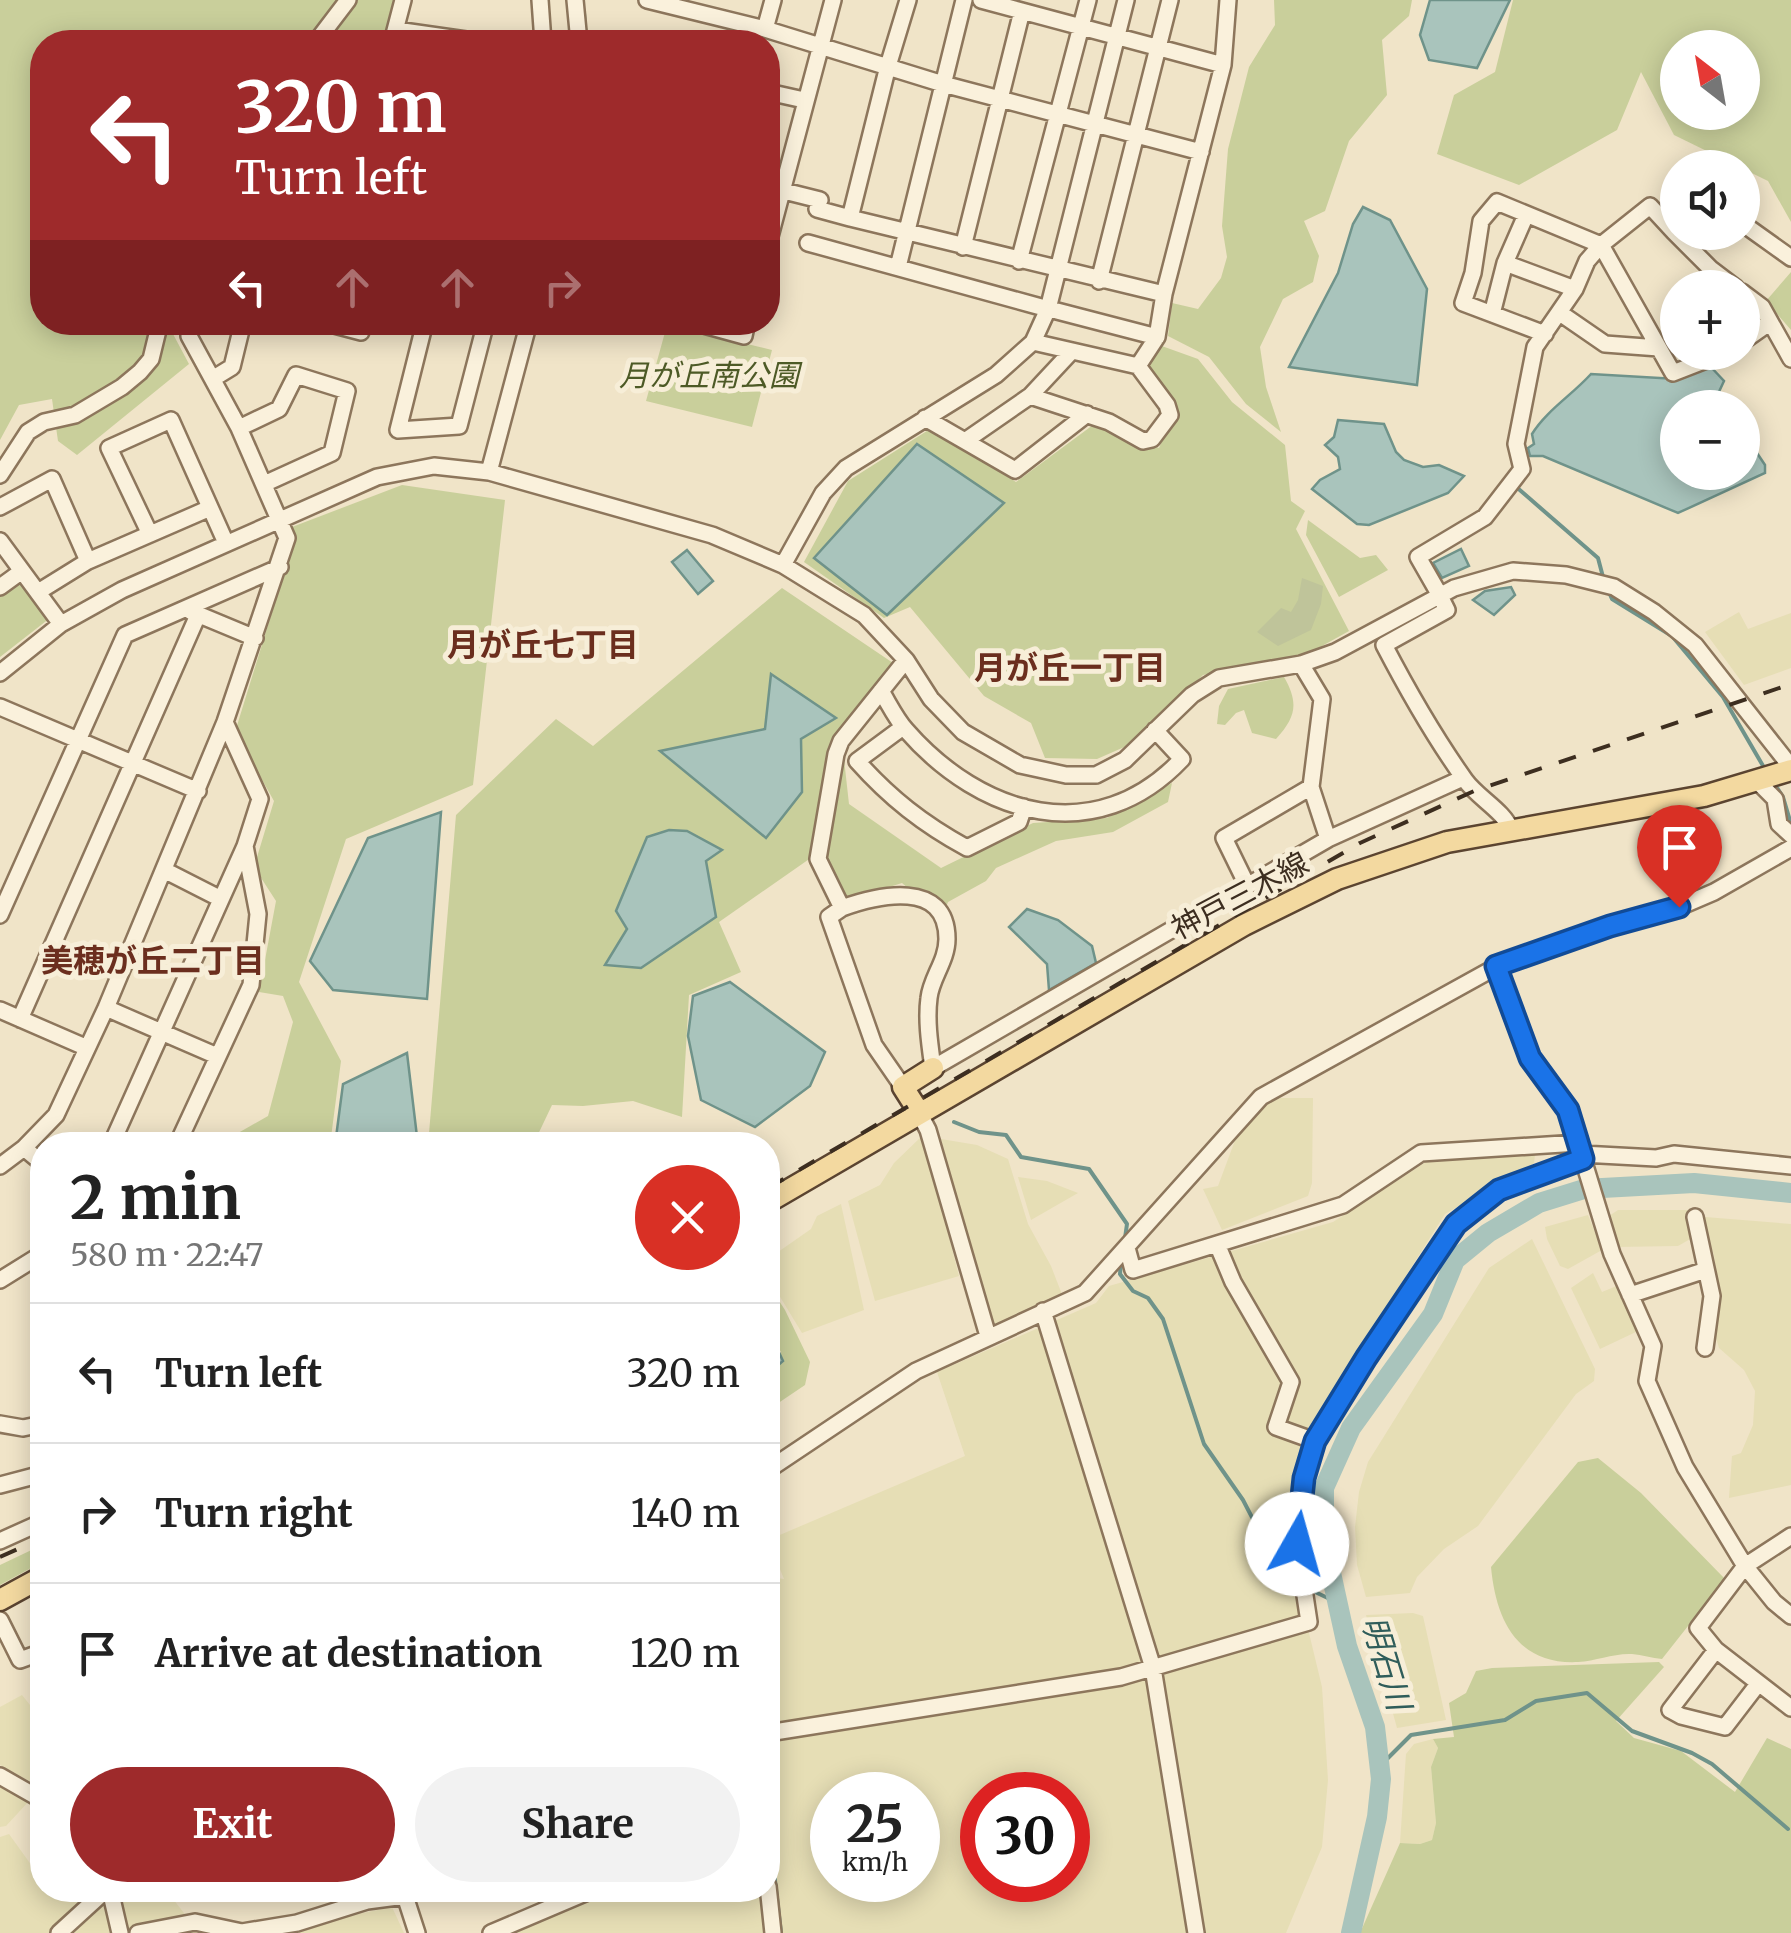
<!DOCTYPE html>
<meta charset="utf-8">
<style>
body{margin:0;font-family:Merriweather,"Noto Sans JP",serif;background:#f2f2f2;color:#222;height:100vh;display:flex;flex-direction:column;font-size:38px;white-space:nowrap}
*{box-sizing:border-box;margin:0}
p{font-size:32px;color:#767676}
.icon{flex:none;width:55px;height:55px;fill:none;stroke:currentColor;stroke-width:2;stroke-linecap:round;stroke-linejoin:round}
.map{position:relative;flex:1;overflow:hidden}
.panel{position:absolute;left:30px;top:1132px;width:750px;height:770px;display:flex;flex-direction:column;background:#fff;border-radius:40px;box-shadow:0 5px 25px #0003}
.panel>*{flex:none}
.guide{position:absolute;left:30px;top:30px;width:750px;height:305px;border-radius:40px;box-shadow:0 5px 25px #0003;background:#9e2a2b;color:#fff;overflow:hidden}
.needle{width:65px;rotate:329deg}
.fabs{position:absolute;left:1660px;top:30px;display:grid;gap:20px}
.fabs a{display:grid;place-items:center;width:100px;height:100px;border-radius:50%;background:#fff;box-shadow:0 5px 25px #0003;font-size:50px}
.speed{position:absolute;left:810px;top:1772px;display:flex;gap:20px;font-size:50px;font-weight:700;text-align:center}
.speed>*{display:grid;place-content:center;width:130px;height:130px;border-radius:50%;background:#fff;box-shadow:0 5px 25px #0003;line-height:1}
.speed small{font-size:25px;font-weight:400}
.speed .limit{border:15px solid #d22;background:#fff;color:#111}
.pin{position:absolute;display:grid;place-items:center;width:85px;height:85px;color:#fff;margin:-102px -42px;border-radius:50% 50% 50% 0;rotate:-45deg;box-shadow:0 0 10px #0007}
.pin .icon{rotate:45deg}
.me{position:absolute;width:110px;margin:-55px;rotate:7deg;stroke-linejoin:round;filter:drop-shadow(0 0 8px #0008)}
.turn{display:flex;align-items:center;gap:35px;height:210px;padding:0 40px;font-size:45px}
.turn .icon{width:130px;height:130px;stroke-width:2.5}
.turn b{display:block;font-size:70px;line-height:85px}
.lanes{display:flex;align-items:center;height:95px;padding:0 40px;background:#0003;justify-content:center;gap:50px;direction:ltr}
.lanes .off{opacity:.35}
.round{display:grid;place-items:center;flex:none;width:105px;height:105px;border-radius:52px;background:#f2f2f2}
.summary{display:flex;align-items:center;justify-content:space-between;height:170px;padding:0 40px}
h1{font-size:60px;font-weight:700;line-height:75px}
.primary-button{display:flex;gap:20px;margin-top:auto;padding:20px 40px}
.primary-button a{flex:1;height:115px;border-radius:60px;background:#9e2a2b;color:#fff;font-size:40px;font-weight:700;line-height:115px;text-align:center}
.primary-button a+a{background:#f2f2f2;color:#222}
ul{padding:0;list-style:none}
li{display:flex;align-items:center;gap:30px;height:140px;padding:0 40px;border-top:2px solid #e0e0e0}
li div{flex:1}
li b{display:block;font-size:38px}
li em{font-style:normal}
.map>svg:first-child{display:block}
.farmland{fill:#e6deb5;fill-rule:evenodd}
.green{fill:#c9cf9b;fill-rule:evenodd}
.cemetery{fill:#bfc49a}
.water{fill:#a9c4bc;stroke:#6f938a;stroke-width:2.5}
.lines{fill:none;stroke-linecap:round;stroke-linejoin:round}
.stream{stroke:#6f938a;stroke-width:4}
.river{stroke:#a9c4bc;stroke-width:20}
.minor-casing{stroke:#8d765c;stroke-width:20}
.major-casing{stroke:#5b4430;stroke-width:25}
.minor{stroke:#faf1dc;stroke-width:15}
.major{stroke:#f3d9a0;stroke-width:20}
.rail{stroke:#3d2e20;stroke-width:4;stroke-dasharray:18 18;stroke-linecap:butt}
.route-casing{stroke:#114b97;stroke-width:25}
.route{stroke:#1a73e8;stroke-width:18}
.labels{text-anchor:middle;stroke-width:10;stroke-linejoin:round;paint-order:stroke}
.park-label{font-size:30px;font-style:italic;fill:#4d5a26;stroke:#f7eed8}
.street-label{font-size:30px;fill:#3d2e20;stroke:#f7eed8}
.neighbourhood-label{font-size:32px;font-weight:bold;fill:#6b2e1e;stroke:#f7eed8}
.water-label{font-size:32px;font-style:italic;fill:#2f5d5a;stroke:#f7eed8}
</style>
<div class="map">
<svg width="1791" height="1933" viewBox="0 0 1791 1933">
<rect width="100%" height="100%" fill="#f0e4c8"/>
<!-- farmland -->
<path class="farmland" d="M1739,612L1748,629L1791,613V668L1744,685L1705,632Z
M1267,1098H1313L1312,1183L1308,1196L1222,1230L1203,1189L1218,1186L1240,1127Z
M923,1135L959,1276L875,1301L848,1201L880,1185L894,1163Z
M941,1139L977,1145L1008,1159L1028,1224L1051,1266L1063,1297L992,1328Z
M1535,1155L1534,1163L1445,1214L1312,1424L1283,1525L1322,1687L1328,1780L1322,1847L1286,1933H509L600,1896L599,1890H768V1577L784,1579L768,1540L965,1456L937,1372L1096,1303L1109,1286L1333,1222L1429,1160ZM832,1795H918V1880H832ZM982,1795H1068V1880H982Z
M1018,1177L1047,1181L1078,1193L1031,1220Z
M841,1204L864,1310L802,1333L768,1277V1259L811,1229L817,1216Z
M1618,1210H1688L1692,1238L1678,1246L1616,1247L1609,1216Z
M1588,1215L1602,1250L1568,1269L1560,1266L1547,1239L1545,1227Z
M1705,1217L1791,1224V1485L1729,1498L1732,1456L1741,1453L1753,1425L1755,1391L1744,1370L1719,1348L1712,1325L1719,1293L1714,1255L1703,1227Z
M1532,1239L1595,1369L1594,1381L1576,1394L1478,1526L1444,1549L1417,1577L1410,1593L1366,1597L1357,1565L1355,1527L1359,1492L1368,1462L1489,1268Z
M1593,1273L1602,1292L1619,1285L1638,1331L1600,1349L1571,1288Z
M1413,1613L1423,1616L1446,1720L1397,1728L1366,1615Z
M22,1695L42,1720V1788L0,1765V1707Z
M1433,1739L1438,1748L1431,1767L1436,1823L1432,1840L1420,1844L1400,1843L1406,1754L1414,1744Z
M0,1780L30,1800L6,1826L0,1827Z
M9,1834L37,1873L42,1871V1890H97L53,1933H0V1837Z
M123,1890H166L198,1931L203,1933H74L104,1904Z
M392,1907L404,1933H266Z"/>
<!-- green -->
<path class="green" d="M0,0H393L384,42H42V322L180,323L173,334L189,364L77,455L58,441L52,399L19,405L0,440Z
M1274,0H1412L1409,16L1382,40L1387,95L1349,141L1325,211L1304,221L1319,256L1313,282L1283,299L1260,347L1266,387L1281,432L1246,404L1209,357L1168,336L1172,303L1198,309L1221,278L1227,257L1222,226L1228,149L1249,67L1275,25Z
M1513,0H1791V222L1768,181L1674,135L1641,72L1617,130L1519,185L1437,154L1454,95L1495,72ZM1678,48H1742V112H1678Z
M1791,272V330L1766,301Z
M667,325L772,350L752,427L646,401Z
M1159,345L1198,359L1232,402L1285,445L1291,501L1305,511L1296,529L1349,631L1304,656L1203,675L1138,741L1097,759L1045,758L1031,723L984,696L910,607L884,618L804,562L848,481L930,429L1016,482L1093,425L1159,448L1172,418L1144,365Z
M402,485L505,500L473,785L346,839L299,982L341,1061L330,1145H217L268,1116L293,1022L283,996L259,992L276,901L254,867L274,801L235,732L295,538L292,527Z
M1308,520L1360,558L1376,555L1388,570L1339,597L1306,535Z
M18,574L50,618L0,657V589Z
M782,588L896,665L832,744L815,855L719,922L741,972L689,995L682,1117L633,1101L583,1106L552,1105L533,1145H428L456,815L556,719L593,746ZM765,729L801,739L802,792L662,751ZM687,830L721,851L706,860L606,965Z
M1284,677C1299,703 1296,717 1276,739L1252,733L1244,710L1236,713L1225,725L1217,724L1219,706L1228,689Z
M843,750L849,804L941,868L1033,823L1107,818L1172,783L1168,802L1113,832L1056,841L996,868L986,881L948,902L942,918L902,883L842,902L823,857L833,822Z
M768,1284L785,1310L810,1362L805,1385L768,1410V1374L777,1368L781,1352L768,1329Z
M1598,1458L1641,1493L1725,1579L1662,1659C1652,1658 1642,1655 1632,1654C1614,1653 1596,1661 1578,1662C1517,1665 1496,1620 1491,1567L1578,1462Z
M42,1545V1562L0,1585V1565Z
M1659,1662L1664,1667L1616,1721L1634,1738L1681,1751L1735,1792L1767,1738L1791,1749V1933H1360L1400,1843L1420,1844L1432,1840L1436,1823L1431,1767L1438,1748L1433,1739L1454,1737L1449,1703L1466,1693L1476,1671L1492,1668Z"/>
<!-- cemetery -->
<path class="cemetery" d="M1302,578L1323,586L1321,604L1311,630L1278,646L1257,632L1281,608L1291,612L1298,600Z"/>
<!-- water -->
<path class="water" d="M1430,0H1510L1477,68L1429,60L1420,35Z
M1363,207L1390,220L1427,289L1417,385L1289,367L1338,273L1353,224Z
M1710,366L1724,381L1717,396L1726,407L1678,408V472H1742L1743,432L1765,465V473L1678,513L1543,456H1530L1528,448L1534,444L1532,434C1546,411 1572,395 1591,374L1677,379Z
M1338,420L1384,424L1396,452L1404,460L1423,467L1439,465L1464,476L1448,493L1369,525L1357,524L1312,489L1320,480L1340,469L1338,457L1325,445L1334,437Z
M917,444L1004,503L887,615L814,558Z
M1461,549L1469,566L1442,578L1433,563Z
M687,550L713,581L698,594L672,562Z
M1511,587L1515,595L1494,615L1473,600L1485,591Z
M771,674L836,718L801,739L802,792L766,838L660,751L765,729Z
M441,812L427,999L333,990L310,961L368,838Z
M669,830L687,831L722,850L706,861L716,917L641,968L605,965L627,929L616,911L647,837Z
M1027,909L1058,920L1092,946L1096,963L1049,990L1047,964L1009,927Z
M730,982L825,1052L810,1086L755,1127L701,1100L688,1036L693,996Z
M407,1053L418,1145H335L343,1084Z
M768,1329L783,1361L768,1374Z"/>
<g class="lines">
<!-- stream -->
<path class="stream" d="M584,13L586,42
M1514,485L1598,558L1603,577
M1608,590L1612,599L1672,636L1723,697L1766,771
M1774,783L1783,797L1791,824
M954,1122L979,1132L1006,1135L1021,1157L1089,1169L1127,1224L1125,1238
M1121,1263L1120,1274L1133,1291L1148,1298L1163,1319L1204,1444L1243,1500L1283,1577L1296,1583
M1309,1589L1336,1602
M1380,1766L1411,1735L1505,1720L1536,1701L1587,1693L1632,1731L1692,1753L1712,1764L1788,1829
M768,1820L781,1933"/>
<!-- river -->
<path class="river" d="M1351,1933L1377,1817L1381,1779L1375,1727L1347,1646L1324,1541V1488L1351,1428L1433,1314L1455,1260L1488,1233L1539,1203L1584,1189L1694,1183L1791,1193"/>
<defs>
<path id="minor" d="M540,0L543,42
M575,0L579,42
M647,0L765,29L943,84L1201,152
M908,0L888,66L850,218L1164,294L1223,65L1228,0
M981,0L1223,65
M765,29L773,0
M396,30L480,42
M316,42L348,0
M392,42L403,0
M768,92L804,100
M768,187L820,200
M817,209L850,218
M1742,223L1791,258
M1674,232L1711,269L1736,288
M808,243L1041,307
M768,244L833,0
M963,247L1022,11
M1019,261L1088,0
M1505,263L1575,289
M898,267L964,0
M1099,281L1170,0
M1742,292L1762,307L1791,359
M1057,311L1157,337
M1560,313L1605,344L1659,348
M1492,314L1505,263L1526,215
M323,322L361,332L363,322
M425,322L398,430L459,426L486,322
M693,322L744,336L747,322
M1545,334L1463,303L1473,273L1481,221L1497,202L1601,245L1673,373L1727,352
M1742,342L1769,323
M1138,366L1157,337L1164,294
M214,378L232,367L243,322
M1030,396L1109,422L1143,441L1152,439L1170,415L1167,405L1138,366L1033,342
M925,418L1015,470L1087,414
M239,428L279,409L296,375L347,391L332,453L264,484
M965,441L1030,396L1072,351
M489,472L529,322
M0,475L28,432L44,422L75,415L122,387L140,372L151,359L160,322
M0,507L52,479L88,561L210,508
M149,532L109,448L171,420L226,543
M0,541L61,624
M783,565L823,493L846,468L996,375L1033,342L1048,309L1126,0
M0,587L22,571
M38,592L88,561
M1438,592L1418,557L1485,517L1522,469L1516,444L1535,347L1575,289L1587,261L1601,245L1650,206L1674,232L1678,229
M1440,596L1447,610L1384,645C1408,691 1435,738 1465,780C1478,798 1504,811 1511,830
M190,611L255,638
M906,660L841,741L836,754L818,859L842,908C878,895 947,879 947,939C947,961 931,978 929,998C926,1021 930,1046 933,1068L1328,839L1463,778
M1301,664L1322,699L1311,787L1328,839
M0,673L61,624L122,590L377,477L434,466L489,472L712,535L783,565L864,615L906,660L931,699L963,732L1020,765L1066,775H1096L1125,760L1192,695L1219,678L1301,664L1335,652L1454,588L1513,571L1566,575L1614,587L1654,612L1695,645L1791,767
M881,691C889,704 896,719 906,730C981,816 1096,850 1182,759L1155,730
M0,707L198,791
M903,727L857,761C890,798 923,824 967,848L1019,822L1024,807
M1757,781L1775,799L1779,824L1791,835
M164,870L221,899
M1247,885L1224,838L1311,787
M842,908L829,917L874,1045L903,1087
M0,915L125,635L280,567
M1496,967L1531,1058L1568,1110L1612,1254L1653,1346L1647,1381L1685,1467L1745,1566L1774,1602L1791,1616
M106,1008L217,1056
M0,1010L85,1047
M20,1019L198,615
M917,1109L928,1130L988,1336
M111,1145L245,846
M177,1145L251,985L258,914L245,846L260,799L225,722
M24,1148L42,1163
M1582,1154L1656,1158L1674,1154L1791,1166
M0,1166L24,1148L56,1115L106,1008L225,722L287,538L239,428L189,336L192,322
M1695,1217L1712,1296L1705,1348
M1217,1244L1233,1282L1291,1382L1276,1427L1315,1441
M1127,1248L1133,1270L1343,1205L1421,1153L1578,1143
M0,1280L42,1254
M1630,1295L1706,1270
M1043,1311L1153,1668L1196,1933
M0,1424L23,1428L42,1424
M768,1470L916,1371L1085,1293L1261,1097L1496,967L1610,926L1679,907L1714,892L1791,848
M0,1485L42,1474
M1791,1536L1745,1566L1698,1628L1716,1650L1791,1708
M0,1541L42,1522
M0,1620L20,1660L42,1652
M1716,1650L1670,1710L1681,1716L1725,1727L1758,1684
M768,1733L1121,1677L1309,1622L1297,1543L1304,1478L1315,1441L1365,1358L1456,1224L1499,1190L1583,1159
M0,1776L42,1800
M768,1886L773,1933
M110,1890L120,1933
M59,1933L106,1890
M138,1933L195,1922L242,1932L297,1923L367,1901L405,1896L417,1933
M491,1933L585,1893V1890"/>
<path id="major" d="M917,1109L903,1087L933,1068
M768,1202L1244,925L1337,879L1447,842L1704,796L1791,770
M0,1600L42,1577"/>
</defs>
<!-- minor casing -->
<use href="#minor" class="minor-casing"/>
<!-- major casing -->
<use href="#major" class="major-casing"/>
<!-- minor -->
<use href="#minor" class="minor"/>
<!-- major -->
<use href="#major" class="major"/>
<!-- rail -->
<path class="rail" d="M768,1188L1360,843L1474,791L1791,684
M0,1557L42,1538"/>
</g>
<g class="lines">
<defs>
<path id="route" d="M1297,1544L1304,1478L1315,1441L1366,1358L1456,1224L1499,1190L1583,1159L1568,1110L1530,1058L1496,966L1610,926L1679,907"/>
</defs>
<!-- route casing -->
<use href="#route" class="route-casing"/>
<!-- route -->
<use href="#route" class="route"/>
</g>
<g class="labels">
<!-- park labels -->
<g class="park-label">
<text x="709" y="386">月が丘南公園</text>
</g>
<!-- street labels -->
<g class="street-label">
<text transform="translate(1240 896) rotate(-28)" y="10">神戸三木線</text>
</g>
<!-- neighbourhood labels -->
<g class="neighbourhood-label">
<text x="543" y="656">月が丘七丁目</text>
<text x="1070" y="679">月が丘一丁目</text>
<text x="153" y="972">美穂が丘二丁目</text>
</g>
<!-- water labels -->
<g class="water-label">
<text transform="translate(1386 1663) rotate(73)" y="11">明石川</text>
</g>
</g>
</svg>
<div class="fabs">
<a><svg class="needle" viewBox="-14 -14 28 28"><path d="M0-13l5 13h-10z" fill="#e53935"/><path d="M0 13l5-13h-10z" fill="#767676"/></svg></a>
<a><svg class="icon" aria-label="sound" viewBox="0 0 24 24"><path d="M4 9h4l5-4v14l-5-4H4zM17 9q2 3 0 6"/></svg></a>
<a>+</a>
<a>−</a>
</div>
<div class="speed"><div>25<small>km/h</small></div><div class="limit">30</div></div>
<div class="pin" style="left:1679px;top:907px;background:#d93025"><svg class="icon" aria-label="arrive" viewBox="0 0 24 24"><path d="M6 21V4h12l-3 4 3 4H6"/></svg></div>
<svg class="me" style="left:1297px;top:1544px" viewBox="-20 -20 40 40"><circle r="19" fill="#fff"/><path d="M0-13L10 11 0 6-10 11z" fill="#1a73e8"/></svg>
<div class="guide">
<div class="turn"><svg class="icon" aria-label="left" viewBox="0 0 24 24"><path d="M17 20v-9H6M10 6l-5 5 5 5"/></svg><div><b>320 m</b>Turn left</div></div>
<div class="lanes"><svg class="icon" aria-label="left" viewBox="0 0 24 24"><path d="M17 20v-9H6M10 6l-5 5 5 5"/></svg><svg class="icon off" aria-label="ahead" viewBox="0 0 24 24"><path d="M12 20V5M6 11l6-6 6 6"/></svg><svg class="icon off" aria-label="ahead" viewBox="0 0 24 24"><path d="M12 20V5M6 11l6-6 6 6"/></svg><svg class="icon off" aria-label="right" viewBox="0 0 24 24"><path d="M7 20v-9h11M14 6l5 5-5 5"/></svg></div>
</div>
<section class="panel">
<div class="summary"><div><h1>2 min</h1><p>580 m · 22:47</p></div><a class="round" style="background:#d93025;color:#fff"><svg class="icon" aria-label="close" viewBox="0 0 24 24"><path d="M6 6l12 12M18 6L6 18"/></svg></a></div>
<ul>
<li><svg class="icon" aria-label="left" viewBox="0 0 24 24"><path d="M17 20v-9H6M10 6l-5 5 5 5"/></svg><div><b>Turn left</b></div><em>320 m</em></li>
<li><svg class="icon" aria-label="right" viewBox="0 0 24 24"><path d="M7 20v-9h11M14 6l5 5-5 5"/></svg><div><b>Turn right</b></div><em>140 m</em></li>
<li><svg class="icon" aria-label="arrive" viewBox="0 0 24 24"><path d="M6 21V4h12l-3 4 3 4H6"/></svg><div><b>Arrive at destination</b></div><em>120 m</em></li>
</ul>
<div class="primary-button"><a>Exit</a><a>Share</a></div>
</section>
</div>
